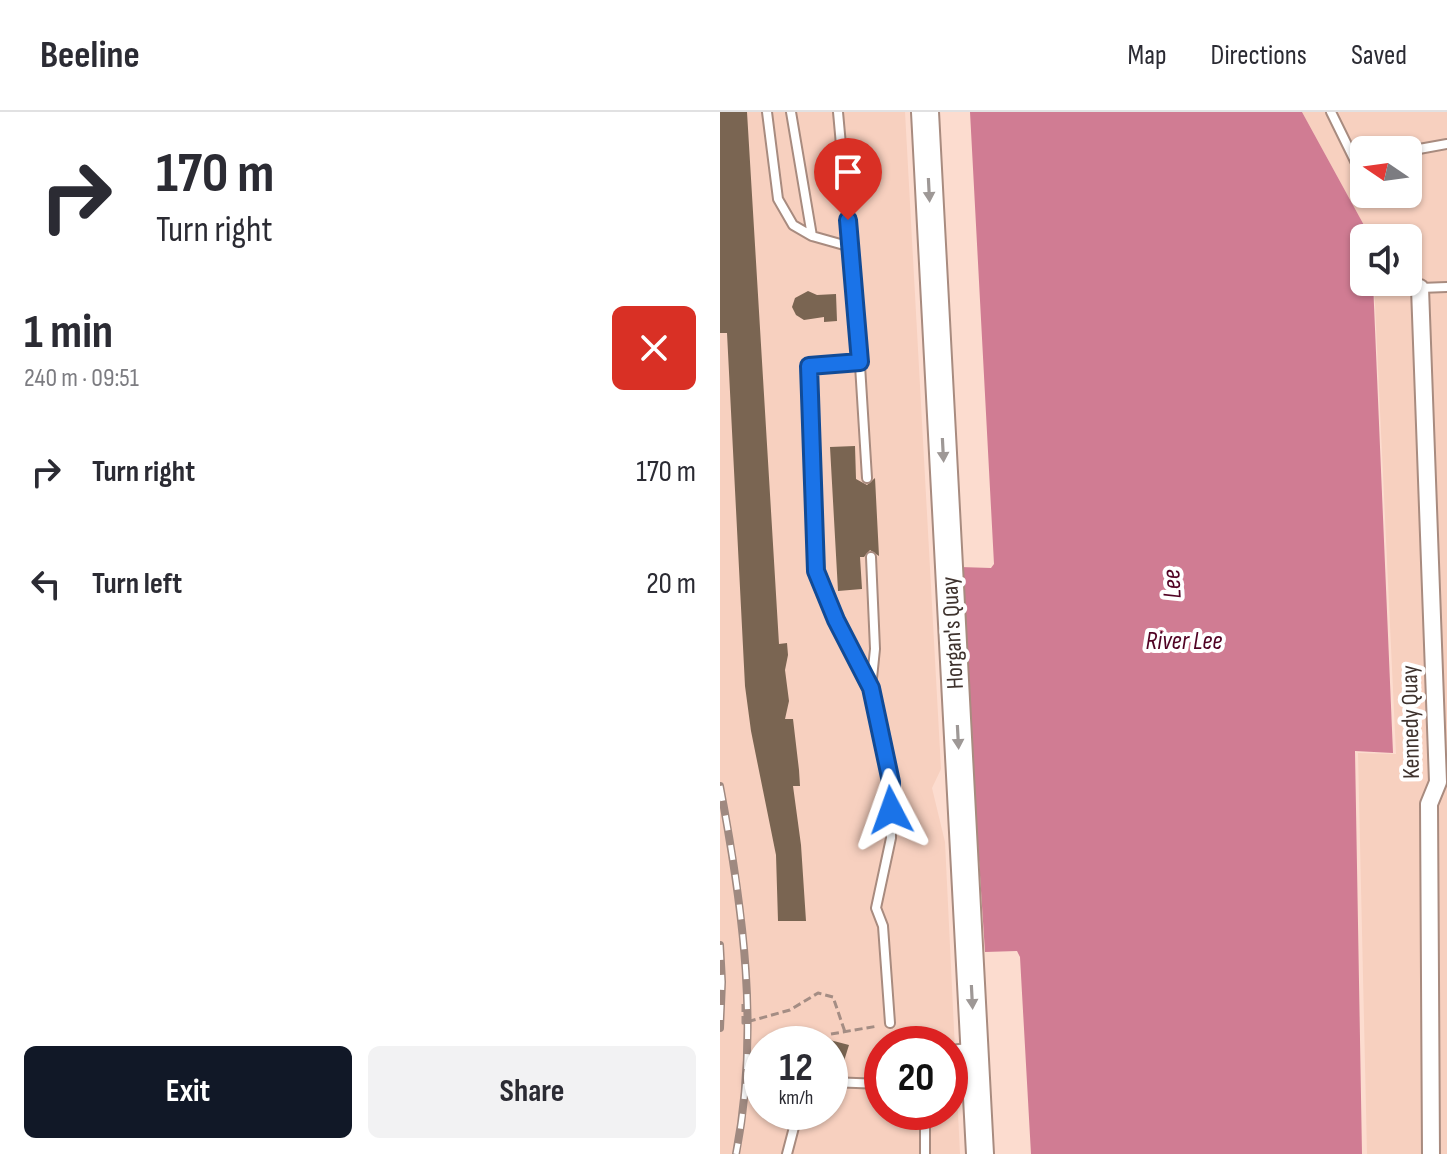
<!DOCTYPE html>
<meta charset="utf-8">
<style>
body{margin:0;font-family:"Sofia Sans Condensed",sans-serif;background:#f2f2f3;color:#2b2b33;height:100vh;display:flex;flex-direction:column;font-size:30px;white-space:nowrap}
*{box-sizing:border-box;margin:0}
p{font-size:26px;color:#7c7c81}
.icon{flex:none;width:44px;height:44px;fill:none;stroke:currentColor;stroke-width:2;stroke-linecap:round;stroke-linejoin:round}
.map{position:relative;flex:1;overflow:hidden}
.details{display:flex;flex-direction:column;background:#fff;width:720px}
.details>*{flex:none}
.banner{background:#fff;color:#2b2b33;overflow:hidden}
.needle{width:52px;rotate:283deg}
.buttons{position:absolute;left:630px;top:24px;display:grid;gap:16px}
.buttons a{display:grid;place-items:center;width:72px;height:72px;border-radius:12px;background:#fff;box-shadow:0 2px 6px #0004;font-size:40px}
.speed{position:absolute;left:24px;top:914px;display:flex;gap:16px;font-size:40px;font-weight:700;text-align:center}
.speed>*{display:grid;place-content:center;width:104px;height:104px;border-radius:50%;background:#fff;box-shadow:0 2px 6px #0004;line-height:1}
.speed small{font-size:20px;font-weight:400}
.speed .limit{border:12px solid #d22;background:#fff;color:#111}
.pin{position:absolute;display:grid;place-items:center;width:68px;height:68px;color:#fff;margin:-82px -34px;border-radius:50% 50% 50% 0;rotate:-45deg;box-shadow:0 0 8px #0007}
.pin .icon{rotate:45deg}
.me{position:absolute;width:88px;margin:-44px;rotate:356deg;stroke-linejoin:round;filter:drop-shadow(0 0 6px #0008)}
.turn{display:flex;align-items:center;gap:28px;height:168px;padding:0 24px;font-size:36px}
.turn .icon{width:104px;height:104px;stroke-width:2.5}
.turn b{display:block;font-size:56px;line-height:68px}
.round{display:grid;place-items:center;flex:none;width:84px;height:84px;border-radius:12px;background:#f2f2f3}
.summary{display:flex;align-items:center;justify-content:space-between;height:136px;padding:0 24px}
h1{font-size:48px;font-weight:700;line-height:60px}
.action{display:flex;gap:16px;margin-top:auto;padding:16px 24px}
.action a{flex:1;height:92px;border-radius:12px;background:#111827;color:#fff;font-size:32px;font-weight:700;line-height:92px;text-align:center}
.action a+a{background:#f2f2f3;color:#2b2b33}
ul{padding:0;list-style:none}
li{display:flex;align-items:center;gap:24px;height:112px;padding:0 24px}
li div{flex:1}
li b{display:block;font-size:30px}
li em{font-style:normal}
header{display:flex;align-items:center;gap:48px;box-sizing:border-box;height:112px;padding:0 40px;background:#fff;border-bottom:2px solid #e1e1e2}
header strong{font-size:38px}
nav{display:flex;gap:44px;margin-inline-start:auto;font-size:28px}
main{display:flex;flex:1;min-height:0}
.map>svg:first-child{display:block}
.built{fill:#f7d0bf;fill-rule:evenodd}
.water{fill:#d07c93}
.building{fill:#7a6552}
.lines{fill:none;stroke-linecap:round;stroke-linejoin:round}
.service-casing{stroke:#a88b7f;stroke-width:12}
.minor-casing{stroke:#a88b7f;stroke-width:20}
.trunk-casing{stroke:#a88b7f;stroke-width:30}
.path{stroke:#a48d84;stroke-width:3;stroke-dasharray:8 4;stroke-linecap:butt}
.service{stroke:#fff;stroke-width:8}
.minor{stroke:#fff;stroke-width:16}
.trunk{stroke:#fff;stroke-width:26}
.rail-casing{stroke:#9f8980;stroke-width:8}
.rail{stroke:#fff;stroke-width:5;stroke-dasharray:15;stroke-linecap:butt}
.oneway{fill:#9e9896}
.route-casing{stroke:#114b97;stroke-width:20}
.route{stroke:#1a73e8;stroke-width:14}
.labels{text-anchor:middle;stroke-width:8;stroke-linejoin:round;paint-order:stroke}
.street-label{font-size:24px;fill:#3e322d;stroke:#fff}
.water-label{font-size:26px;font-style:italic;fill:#510324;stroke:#fff}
</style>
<header>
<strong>Beeline</strong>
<nav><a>Map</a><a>Directions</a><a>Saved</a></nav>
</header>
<main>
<section class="details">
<div class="banner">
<div class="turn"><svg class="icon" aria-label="right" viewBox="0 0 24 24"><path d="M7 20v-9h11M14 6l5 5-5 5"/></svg><div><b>170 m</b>Turn right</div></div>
</div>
<div class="summary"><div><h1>1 min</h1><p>240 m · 09:51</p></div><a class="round" style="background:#d93025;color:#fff"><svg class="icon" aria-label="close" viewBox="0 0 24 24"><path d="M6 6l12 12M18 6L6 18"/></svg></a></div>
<ul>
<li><svg class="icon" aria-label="right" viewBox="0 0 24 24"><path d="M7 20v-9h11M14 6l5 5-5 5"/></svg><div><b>Turn right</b></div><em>170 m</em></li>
<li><svg class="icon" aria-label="left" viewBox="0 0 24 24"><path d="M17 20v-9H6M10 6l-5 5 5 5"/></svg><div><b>Turn left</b></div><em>20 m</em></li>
</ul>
<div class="action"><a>Exit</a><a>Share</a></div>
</section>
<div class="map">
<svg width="727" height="1042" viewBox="0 0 727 1042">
<rect width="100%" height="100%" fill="#fcdccf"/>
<!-- built -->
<path class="built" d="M0,0H185L221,657L212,676L225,730L240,1042H0ZM42,932H110V1000H42ZM162,932H230V1000H162Z
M582,0H727V1042H647L638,641L676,642L654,170H688V126H651ZM644,38H688V82H644Z"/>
<!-- water -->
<path class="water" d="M250,0H582L651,126H644V170H653L673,641L635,639L642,1042H311L300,845L297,839L265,840L240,455L271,456L274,452Z"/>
<!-- building -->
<path class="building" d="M0,0H27L59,532L67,531L68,543L65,558L69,589L65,607H73L79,658L80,674H73L81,733L86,809H58L56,743L31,619L25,574L7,221H0Z
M88,179L97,183L116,182L117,209L104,210V205L84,208L76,203L72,195L75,186Z
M135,334L136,367L147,373L155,366L159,444L150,438L144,445H140L142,477L118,479L110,335Z
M110,928L129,933L124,949L110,945Z"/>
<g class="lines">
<defs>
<path id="service" d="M47,0L58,87L73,113L92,124
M71,0L92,124L131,135
M118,0L138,221L147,366
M611,0L637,53L644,51
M688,39L727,32
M700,176L727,175
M140,250L89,254L96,459L116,508L150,576
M151,445L155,537L151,576L171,670V726L156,796L163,814L170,911
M230,938L249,936
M110,970L162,972
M67,1042L78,1000
M205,1042V1000"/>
<path id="minor" d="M700,176L718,670L709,692L711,1042"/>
<path id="trunk" d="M205,0L260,1042"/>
</defs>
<!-- service casing -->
<use href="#service" class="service-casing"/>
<!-- minor casing -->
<use href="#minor" class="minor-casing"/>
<!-- trunk casing -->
<use href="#trunk" class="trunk-casing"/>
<!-- path -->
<path class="path" d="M23,892V911L70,898L98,881L113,885L125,920
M111,922L158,914"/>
<!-- service -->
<use href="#service" class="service"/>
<!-- minor -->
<use href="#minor" class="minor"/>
<!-- trunk -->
<use href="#trunk" class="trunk"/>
<defs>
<path id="rail" d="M0,674C23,796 40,919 16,1042
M0,833L2,870L0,916"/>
</defs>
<!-- rail casing -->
<use href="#rail" class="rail-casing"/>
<!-- rail -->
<use href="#rail" class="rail"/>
</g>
<!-- one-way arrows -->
<defs><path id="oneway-solid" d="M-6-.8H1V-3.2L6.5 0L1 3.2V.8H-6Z" transform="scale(2)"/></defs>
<g class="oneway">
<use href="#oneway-solid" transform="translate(209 78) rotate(87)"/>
<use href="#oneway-solid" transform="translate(223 338) rotate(87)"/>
<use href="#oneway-solid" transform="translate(238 625) rotate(87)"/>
<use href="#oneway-solid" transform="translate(252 885) rotate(87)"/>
</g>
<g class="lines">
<defs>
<path id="route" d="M128,108L140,250L89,254L96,459L116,508L151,576L171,670V698"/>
</defs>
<!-- route casing -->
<use href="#route" class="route-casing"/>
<!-- route -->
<use href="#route" class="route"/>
</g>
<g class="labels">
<!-- street labels -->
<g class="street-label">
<text transform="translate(232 521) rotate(-93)" y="8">Horgan's Quay</text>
<text transform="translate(690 610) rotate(-91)" y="8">Kennedy Quay</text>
</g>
<!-- water labels -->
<g class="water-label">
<text transform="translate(451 472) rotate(-93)" y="9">Lee</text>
<text x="464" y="537">River Lee</text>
</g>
</g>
</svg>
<div class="buttons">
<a><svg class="needle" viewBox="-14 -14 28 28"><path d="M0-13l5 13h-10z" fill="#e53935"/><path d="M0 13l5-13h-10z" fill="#7c7c81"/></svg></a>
<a><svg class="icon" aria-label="sound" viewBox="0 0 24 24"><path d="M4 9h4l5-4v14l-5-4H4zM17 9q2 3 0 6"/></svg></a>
</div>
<div class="speed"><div>12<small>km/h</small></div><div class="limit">20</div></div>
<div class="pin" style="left:128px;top:108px;background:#d93025"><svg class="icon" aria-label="arrive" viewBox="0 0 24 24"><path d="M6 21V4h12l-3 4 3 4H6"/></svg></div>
<svg class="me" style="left:171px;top:698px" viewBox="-20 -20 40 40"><path d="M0-17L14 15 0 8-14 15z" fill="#1a73e8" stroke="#fff" stroke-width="4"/></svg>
</div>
</main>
